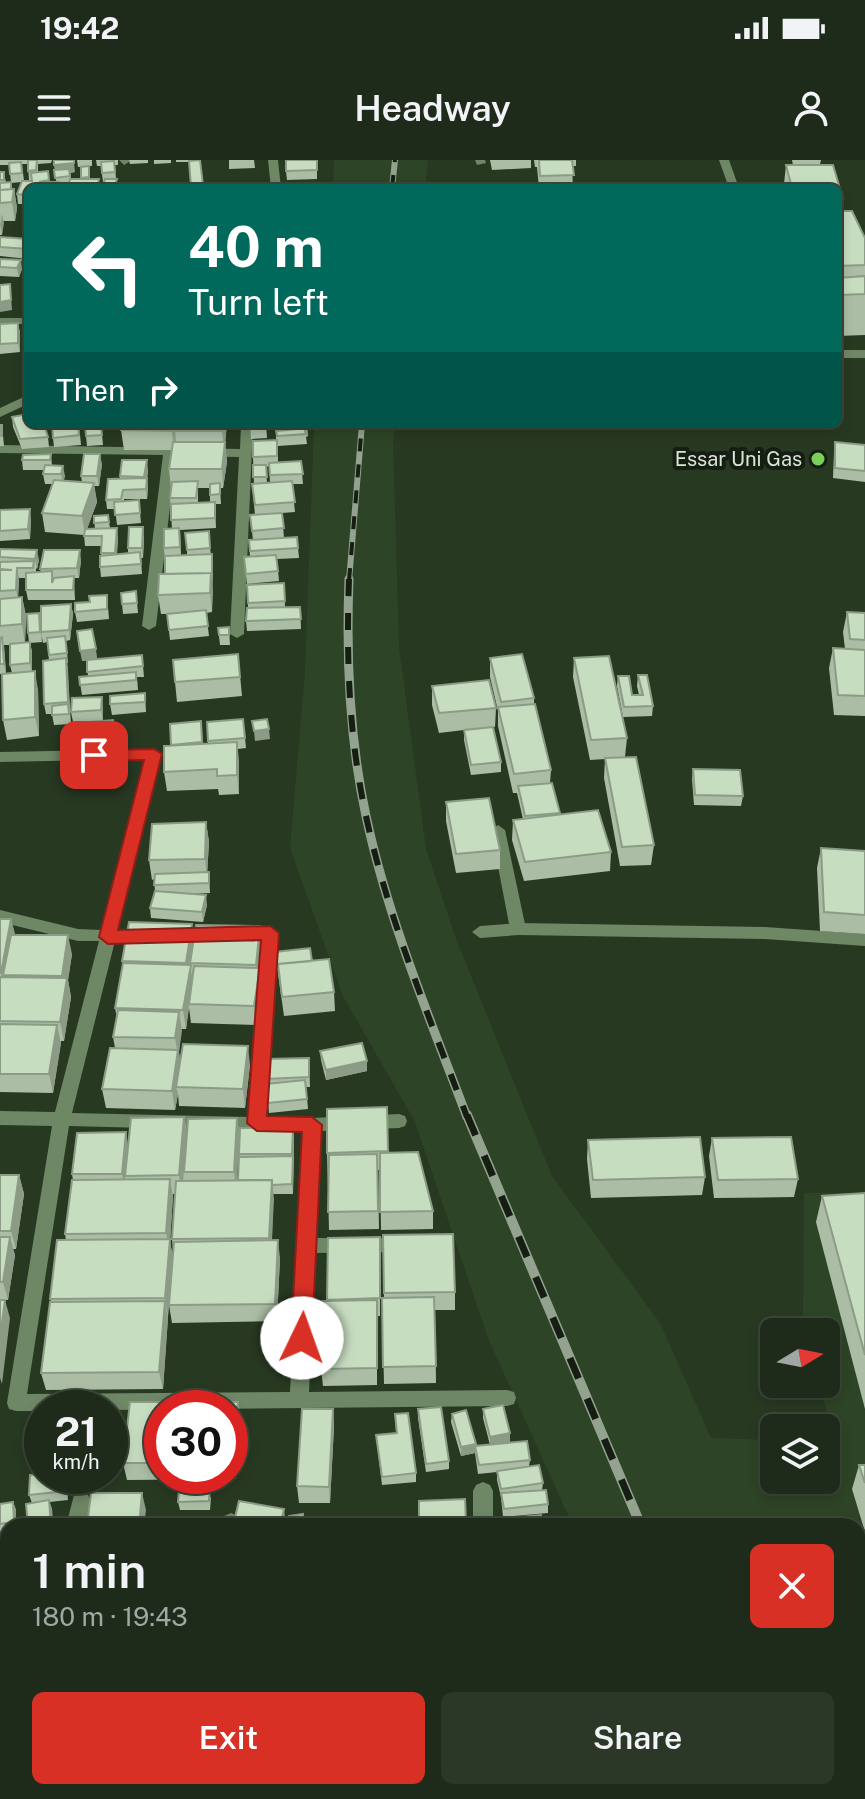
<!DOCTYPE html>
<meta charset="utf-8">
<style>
body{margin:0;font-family:"Public Sans",sans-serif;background:#2b3727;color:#f1f3f6;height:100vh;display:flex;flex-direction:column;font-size:30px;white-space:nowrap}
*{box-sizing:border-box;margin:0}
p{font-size:26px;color:#a1a7a2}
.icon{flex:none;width:44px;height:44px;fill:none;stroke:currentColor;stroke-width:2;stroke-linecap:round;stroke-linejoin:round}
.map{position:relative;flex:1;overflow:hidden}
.details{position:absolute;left:0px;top:1358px;width:866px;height:282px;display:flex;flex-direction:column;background:#1e2b1a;border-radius:24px 24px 0 0;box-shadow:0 4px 12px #0003,0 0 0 2px #3c4739}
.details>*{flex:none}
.guide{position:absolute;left:24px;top:24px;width:818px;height:244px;border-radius:12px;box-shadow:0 4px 12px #0003,0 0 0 2px #3c4739;background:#00695c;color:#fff;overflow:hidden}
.needle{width:52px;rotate:80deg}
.fabs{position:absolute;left:760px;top:1158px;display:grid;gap:16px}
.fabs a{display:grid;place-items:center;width:80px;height:80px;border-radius:12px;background:#1e2b1a;box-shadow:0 4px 12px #0003,0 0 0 2px #3c4739;font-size:40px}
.speed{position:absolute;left:24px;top:1230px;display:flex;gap:16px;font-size:40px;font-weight:700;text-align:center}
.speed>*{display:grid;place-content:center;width:104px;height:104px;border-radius:50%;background:#1e2b1a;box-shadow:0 4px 12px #0003,0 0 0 2px #3c4739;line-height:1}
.speed small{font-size:20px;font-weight:400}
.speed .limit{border:12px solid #d22;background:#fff;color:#111}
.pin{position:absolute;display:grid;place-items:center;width:68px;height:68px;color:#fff;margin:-34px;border-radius:16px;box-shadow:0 4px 12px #0006}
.me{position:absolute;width:88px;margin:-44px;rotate:3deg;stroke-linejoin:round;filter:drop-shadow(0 0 6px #0008)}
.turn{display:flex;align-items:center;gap:28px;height:168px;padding:0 32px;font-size:36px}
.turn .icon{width:104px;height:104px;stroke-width:2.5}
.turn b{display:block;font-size:56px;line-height:68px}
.then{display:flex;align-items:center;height:76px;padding:0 32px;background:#0003;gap:16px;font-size:30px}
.round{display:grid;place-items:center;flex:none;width:84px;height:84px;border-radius:12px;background:#2b3727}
.summary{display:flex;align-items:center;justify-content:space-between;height:136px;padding:0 32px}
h1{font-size:48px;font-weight:600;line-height:60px}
.primary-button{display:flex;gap:16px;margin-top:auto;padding:16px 32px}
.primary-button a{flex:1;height:92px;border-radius:12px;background:#d93025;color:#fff;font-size:32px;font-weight:600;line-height:92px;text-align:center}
.primary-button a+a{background:#2b3727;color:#f1f3f6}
.status{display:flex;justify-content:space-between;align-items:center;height:56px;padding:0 40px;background:#1e2b1a;direction:ltr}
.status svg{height:22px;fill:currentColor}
header{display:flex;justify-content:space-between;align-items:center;height:104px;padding:0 32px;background:#1e2b1a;font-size:36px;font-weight:600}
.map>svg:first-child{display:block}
.built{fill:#2e4426}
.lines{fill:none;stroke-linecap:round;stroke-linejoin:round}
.service{fill:#6e8765;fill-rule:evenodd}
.minor{fill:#6e8765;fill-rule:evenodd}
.tertiary{fill:#6e8765;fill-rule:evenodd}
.rail-far2-casing{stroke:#94a290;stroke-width:6}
.rail-far1-casing{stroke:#94a290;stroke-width:9}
.rail-casing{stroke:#94a290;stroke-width:10}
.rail-far2{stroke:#161e13;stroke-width:4;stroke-dasharray:13;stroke-linecap:butt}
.rail-far1{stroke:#161e13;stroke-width:6;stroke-dasharray:17;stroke-linecap:butt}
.rail{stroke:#161e13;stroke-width:7;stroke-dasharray:22;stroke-linecap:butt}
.wall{fill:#abbea5;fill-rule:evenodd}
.shaded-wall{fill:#8b9b86}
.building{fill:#c7ddc0;stroke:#8b9b86;stroke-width:2}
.route{fill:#d93025;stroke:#8d1f18;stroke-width:2}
.poi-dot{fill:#7ad157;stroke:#161e13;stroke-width:3}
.labels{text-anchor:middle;stroke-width:8;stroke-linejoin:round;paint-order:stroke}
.far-poi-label{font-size:20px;fill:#d8e4d5;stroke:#161e13;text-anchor:end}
</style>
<div class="status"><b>19:42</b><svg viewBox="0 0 49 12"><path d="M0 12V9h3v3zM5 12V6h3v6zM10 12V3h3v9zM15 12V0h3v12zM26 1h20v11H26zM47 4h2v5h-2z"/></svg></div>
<header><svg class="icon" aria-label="menu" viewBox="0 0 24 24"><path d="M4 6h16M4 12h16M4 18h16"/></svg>Headway<svg class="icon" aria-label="person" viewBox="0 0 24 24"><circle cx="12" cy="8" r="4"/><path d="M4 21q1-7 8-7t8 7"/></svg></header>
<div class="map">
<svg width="865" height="1639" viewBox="0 0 865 1639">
<rect width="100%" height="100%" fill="#283922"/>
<!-- built -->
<path class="built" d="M334,0H428L425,28H333Z
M314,264H396L393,281L399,487L426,689L456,779L552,1016L660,1163L711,1278L774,1280V1320H826V1281H834L820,1224H826V1172H807L803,1156L804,1033H865V1639H657L656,1632H858V1366H573L488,1178L415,962L343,836L290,688L305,512Z"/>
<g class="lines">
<!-- service -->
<path class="service" d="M475,0H485L486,3L477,5Z
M498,665L505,670L526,769L518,775L510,769L491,670Z"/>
<!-- minor -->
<path class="minor" d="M119,0H129V2L124,5Z
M719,0H729L739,28H729Z
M0,158H28V164H0Z
M838,190H865V198H838Z
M241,264H253L244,474L237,478L230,474L239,297L176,296L156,466L149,470L142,466L163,295L0,293V285L240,289Z
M154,589L161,594L117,770H148L156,776L148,782L115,781L72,953L249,957L262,779L239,780L231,774L239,768L276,769L278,773L266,957L312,958L399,954L405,956L407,961L405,966L399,968L320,971L316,1078H405L411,1080L414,1085L411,1090L405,1092L315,1093L309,1232L507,1230L514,1232L516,1238L514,1244L507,1246L110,1250V1248H42V1251H16L9,1249L7,1243L52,966L0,965V951L55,952L99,781H78L0,762V750L78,769L102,770L145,599L0,602V592ZM69,966L303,972L290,1232L27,1234Z
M518,763L765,767L865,774V786L765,779L518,775L480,778L472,772L480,766Z
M483,1322L490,1325L493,1331V1366H473V1331L476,1325Z
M81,1332L88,1335L91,1341L86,1366H66L74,1335Z
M231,1353L238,1356L241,1366H221L224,1356Z
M14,1632H36L35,1639H13Z
M185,1632H207L206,1639H184Z
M329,1632H351L350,1639H328Z
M470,1632H492V1639H470Z"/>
<!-- tertiary -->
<path class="tertiary" d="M268,0H278L281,28H271Z
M28,235V244L0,257V248Z"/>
<defs>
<path id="rail-far2" d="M392,28L395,0
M349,421L362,264"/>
<path id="rail-far1" d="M349,419C346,499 349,578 366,656C388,759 430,859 467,957"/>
<path id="rail" d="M467,955L641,1366
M744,1632L746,1639"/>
</defs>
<!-- rail-far2 casing -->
<use href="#rail-far2" class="rail-far2-casing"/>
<!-- rail-far1 casing -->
<use href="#rail-far1" class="rail-far1-casing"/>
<!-- rail casing -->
<use href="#rail" class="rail-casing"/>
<!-- rail-far2 -->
<use href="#rail-far2" class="rail-far2"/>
<!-- rail-far1 -->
<use href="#rail-far1" class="rail-far1"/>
<!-- rail -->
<use href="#rail" class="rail"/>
</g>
<!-- wall -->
<path class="wall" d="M0,0H52L51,3L38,4V12L48,11L49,22H56L54,0L75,12L70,13L71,19H81V7L90,19L68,26L59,27V28H28V44H18L17,34L22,22L11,23L12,29H14L17,48L15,61H3L2,75H0V12H4L6,23L11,22L9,5H0ZM22,4H28L29,20H32V21H24Z
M77,0H92V6L78,7Z
M96,0H118V5H115L116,19L103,22L101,6H97Z
M129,0H148V3L130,4Z
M154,0H171V3L154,4Z
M176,0H200L203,28H191L189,2H176Z
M229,0H254L255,8L229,9Z
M317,0V19L287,20L286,11Z
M490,0H531V8L492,10Z
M534,0H576V6H572L573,28H539L537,7H535Z
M792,0H821L820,4L793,5Z
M786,5H833L843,39L841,51H852L865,78V175L838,176V28H785L784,24Z
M0,77L28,79V99L0,96Z
M0,99L22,109L19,117L0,116Z
M28,133V151H26L25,141Z
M18,163L20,173V192L0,194V164Z
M12,257L48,277L49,287L22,289L13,267Z
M79,264L81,285L54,287L53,278Z
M101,264L103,285L87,286L86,276Z
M122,264H227L225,283L227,302L223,328H220L221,344H215L216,368L180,370L181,395H187V390L210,388L211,394H212L213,404L212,452L206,453L209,476L170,480L167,454H171H161L158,435L165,414L164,388L172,369L170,338L171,328L169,309L172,290H124L121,270ZM198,328H210V343H198Z
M250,264H266L267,278L251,279Z
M278,264H307L308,276L306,277L307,284L278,286V302L301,301L303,324H292L295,352L282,353L284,378L297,377L299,398L277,399L279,421L247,424L244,397H250L249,380H253L250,355H255L252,324H254L253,297L276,280V271L279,270ZM269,306L270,322L267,323L266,307Z
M0,265H2L4,286H0Z
M835,282L865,285V322L833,318L834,292Z
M51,294L52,306L65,316L63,321L82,322L81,316L102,304L99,326H94L97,342L87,369H95L94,356L108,355L110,368L118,378L117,394L128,393V388L144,377L143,398H141L142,414L101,417L100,407L102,386H85L84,375L45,372L42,353L53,324H45L43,314L44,310H23L22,300Z
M148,310L147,319L148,328L147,339H124V341L139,340L141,363L117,365L115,349H107L106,340L120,319V316Z
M0,350L31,359L30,379L0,381Z
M0,389L39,400L37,409L36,408V412H41L40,409L81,400L79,418H74L75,440H28L26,430V418H19L18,437H22L26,456L25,482H29L28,473L39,453L41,463L42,482L30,483L32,492V511L38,530L39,576L7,580L3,560L2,514H0ZM4,485H10V505L12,513H6Z
M284,423L285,447H300L301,469L247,471L246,461L248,448L247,425Z
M136,431L138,453L123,454L121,433Z
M107,435L109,459L77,462L75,452L90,442Z
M71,444L73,454L70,480L66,481L68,503H67L71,564L54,565L52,554H46L44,544L49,500L47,482L43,483L41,472Z
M847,452L865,453V556L834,555L829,508L833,488L845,489L843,472Z
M229,467L230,485H220L218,468Z
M92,469L97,499L142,495L144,517H137L138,530L82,535L79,517H88L87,500L82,501Z
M238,494L242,536L177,542L175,522Z
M490,498L534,538V544L551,610L550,623L559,655L611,692L610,711L524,721L512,680L513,660L523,659L517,633H513L498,566V551L490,517Z
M574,498L627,578L625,597L654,685L651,705L620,706L604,618L605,599L590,600L573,517Z
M638,515L653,546L652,556L623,557L617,526L618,516L632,535H639L637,526Z
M432,526L496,548L495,567H493L501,602V612L471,615L464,580V570L439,573L432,545Z
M145,533L146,552L112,555L110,544Z
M103,547V561L73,562L71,552Z
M243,559L246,588L238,589L239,634L219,635L218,629L167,631L164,612L171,585L201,561L203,584L208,583L207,562Z
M113,560L115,578L92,580L90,570Z
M693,609L743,636L741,646L694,645L692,619Z
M446,642L500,690V709L456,713L446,661Z
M206,662L209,682L207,713L209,712L210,733L186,734L207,745L203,762L151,758L150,748L155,731L154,719L152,720L149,700Z
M821,688L865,691V774L820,771L817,708Z
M0,759H11L15,775L72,794L68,820L71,837L64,881H61L53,933L0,932Z
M260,766L262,786L259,808L262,827L256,865L191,863L189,848L186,869H181L179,892L180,902L250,905L245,948L179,946L178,934L175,950L106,948L102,929L115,888L113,877L117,858L115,848L123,804L122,801L194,779Z
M275,792L312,801L334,832L335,851L284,856Z
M320,891L367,911L326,920L321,900Z
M309,898L310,927H306L308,949L269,953L265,919Z
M387,947L388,993L433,1051V1069L381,1070L380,1010H378L379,1069L329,1070L327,993Z
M184,957L187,974L237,958V1020H238L240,968L294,977L293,1034H273L272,1081L280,1098L277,1161L172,1163L169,1145L173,1090L172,1079L175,1034H173L170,1082L173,1097L168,1156L163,1229L46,1230L41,1213L51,1142L50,1139L66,1080L65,1074L73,1020L72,1014Z
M712,978L798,1019L794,1037L714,1038L709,996Z
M588,980L705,1017L702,1035L591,1038L587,999Z
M0,1015H19L24,1034L16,1089H13L15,1095L8,1140H0Z
M865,1033V1249L816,1062L822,1036Z
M383,1075L455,1132V1150H435L436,1223L384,1224L382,1138H384Z
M328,1078L380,1095V1156H377V1225L323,1226L321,1209L327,1141Z
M130,1242H238L240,1259L236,1319L127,1320L123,1303ZM162,1248H230V1316H162Z
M333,1249L334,1266L330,1343H299L297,1326Z
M418,1249L449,1301V1309L426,1312L418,1258Z
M483,1249L510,1282L498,1284L530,1300L529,1306L543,1323L542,1330L548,1344V1353L503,1357L501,1337L497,1320V1312L478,1314L475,1293L461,1296L451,1262L452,1254L476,1284V1286L490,1285L483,1258Z
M395,1254L416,1313V1322L382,1325L376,1275L396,1273Z
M110,1260L120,1268L113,1319H74L73,1316H110Z
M859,1305H865V1372L852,1329Z
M42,1316H67L68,1340L49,1342L52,1349L53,1366H28L32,1343L29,1335Z
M211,1337L210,1350H180L178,1342Z
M465,1339L466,1366H419V1341Z
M13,1342L16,1350V1366H8V1372L2,1373L8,1381L2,1416H0V1344Z
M0,1496L8,1497V1514L0,1513Z
M115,1632H139L116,1633Z
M211,1632H247L212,1633Z
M255,1632H307V1638L244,1639L256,1637Z
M412,1632H461V1639H412Z
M524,1632H546L545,1637L525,1639Z
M555,1632H577L576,1637L564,1639H556Z"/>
<!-- shaded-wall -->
<path class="shaded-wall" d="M74,3L75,12L56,14L54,5Z
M11,22L13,32L14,29L17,48L15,61L12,42Z
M2,54L4,63L2,75L0,65Z
M21,100L22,109L19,117L17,108Z
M10,124L12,150L0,152V142Z
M18,163L20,173V192L18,183Z
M173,264H178L175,271L176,281L174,290L172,271Z
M223,264H227L225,283L227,302L223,328L222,309L224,290L222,271Z
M100,294L102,304L99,326L97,316Z
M147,300L148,310L147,319L148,328L147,339L144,317Z
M63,306L65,316L63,324L61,314Z
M94,323L97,342L85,375L82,356Z
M30,349L31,359L30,379L28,369Z
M143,367L144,377L143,398L142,388Z
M117,368L118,378L116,403L115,393Z
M37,390L39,400L37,409L35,399Z
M80,390L81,400L79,418L77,408Z
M17,408L19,418L18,440L16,430Z
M211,413L213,432L212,452L210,433Z
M22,437L26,456L25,484L22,464Z
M71,444L73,454L70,480L69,470Z
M2,477L4,488L6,514L4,504Z
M30,482L32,492V513L30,503Z
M96,489L97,499L82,501L80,491Z
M66,498L68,508L70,552L68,542Z
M35,511L38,530L39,576L35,557Z
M102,537L103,547V561L101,550Z
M269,569L270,579L255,581L254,571Z
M237,582L239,601V634L237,615Z
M206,662L209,682L207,718L205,699Z
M206,735L207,745L203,762L202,752Z
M11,759L16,778L3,815L6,829L5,832L1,813Z
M192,764L195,784L190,803L193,824L189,844L186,869L183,850L188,819L186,803Z
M260,766L262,786L257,824L256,805Z
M68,775L72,794L68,820L71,837L64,881L60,862L65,832L62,816Z
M260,808L262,827L256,865L254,846Z
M179,852L182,871L179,892L181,909L176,927L178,934L175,950L172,931L178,895L175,878Z
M57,865L61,884L53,933L49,914Z
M248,886L250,905L245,948L243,929Z
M367,901V911L326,920V910Z
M184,957L187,976L182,1033L179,1015Z
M237,958L240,977L236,1030L234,1012Z
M293,967L294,977L293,1034L292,1024Z
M126,972L129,991L125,1016V1032L122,1014Z
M19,1015L24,1034L16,1089L11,1071Z
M170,1019L173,1037L170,1082L173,1097L168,1156L165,1138L169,1088L166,1073Z
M272,1020L274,1039L271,1096L269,1078Z
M10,1077L15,1095L8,1140L3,1122Z
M278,1080L280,1098L277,1161L275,1144Z
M5,1140L10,1158L2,1224L0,1218V1178Z
M165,1141L168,1159L163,1229L159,1212Z
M238,1242L240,1259L236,1319L233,1303Z
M333,1249L334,1266L330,1343L329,1327Z
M118,1260L120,1268L113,1319L110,1311Z
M510,1273V1282L490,1285V1277Z
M476,1284L475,1293L461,1296V1287Z
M66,1316L68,1320V1340L66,1331Z
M142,1333L146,1350L144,1366H139Z
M49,1340L52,1349L53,1366H51Z
M13,1342L16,1350V1366H15L14,1362Z
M284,1349L285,1358L283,1366H280Z
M5,1373L8,1381L2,1416L0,1409V1403Z
M98,1632H103V1639H97Z"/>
<!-- building -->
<path class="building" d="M28,0H37L36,10L28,11Z
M54,0H74V3L54,5Z
M200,0L203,25L191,26L189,1Z
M286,0H317V10L286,11Z
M539,0H572L574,15L540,16Z
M114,1L115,12L102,13L101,2Z
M21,2L22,13L10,14L9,3Z
M786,5H833L843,39H838V28H792Z
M89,6V17L81,18V7Z
M69,9L70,16L55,18L54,10Z
M48,11L49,20L39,22H58L56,28H28V35L17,34L22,21H32L31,13Z
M0,12H4V20H0Z
M70,19H99L97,28H68Z
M105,19H117L114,28H102Z
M11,22V29L0,30V23Z
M297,26H323V28H297Z
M14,29L12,42L0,43V30Z
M838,51H852L865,78V105L838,106Z
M0,77L28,79V89L0,87Z
M0,99L21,100L17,108L0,107Z
M865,116V134L838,135V118Z
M10,124L11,140L0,142V125Z
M18,163V183L0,184V164Z
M28,254V264H44L48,277L20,279L12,257Z
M52,264H78L79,275L53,278Z
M85,264H101L102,275L86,276Z
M122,264H173L172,271L121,270Z
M176,264H223L222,271H175Z
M250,264H266L267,268L251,269Z
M279,264H307L308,267H304L306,274L277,276L276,271L298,269L279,268Z
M0,265H2V276H0Z
M277,280V296L253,297V281Z
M173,282H225L222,309H169Z
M835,282L865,285V311L835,308Z
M51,294L50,300H22L23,295Z
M84,294H100L97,316H81Z
M122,300H147L144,317L120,316Z
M301,301L303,314L270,315L269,303Z
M45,305L63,306L61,314H43Z
M253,305H266L267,317H253Z
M147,318L146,329L123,330L121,339L106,340L108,319Z
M54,320L94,323L82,356L42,353Z
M198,321L196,338H170L172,322Z
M292,321L295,342L255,345L252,324Z
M220,323V334L210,335V324Z
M139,340L140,353L115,355L114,342Z
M215,342V358L171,360V344Z
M30,349L28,369L0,371V350Z
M282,353L284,368L252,371L250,355Z
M108,355L109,362L94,363V356Z
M129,367H143L142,388H128Z
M117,368L115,393H101L102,376H84L85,369Z
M179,368L180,387L164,388V369Z
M209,371L210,388L187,390L185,373Z
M297,377L298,388L250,391L249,380Z
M0,389L37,390L35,399L0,397Z
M44,390H80L77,408L40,409Z
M140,392L141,404L100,407V396Z
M212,394V413L165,414V396Z
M276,395L278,411L246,414L244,397Z
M34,401L33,408H17L16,430L0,431V410H12L0,409V402Z
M52,411V423L54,418L74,416L73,430H26V413Z
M211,413L210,433L158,435L159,414Z
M284,423L285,441L248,443L247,425Z
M136,431L137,443L122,444L121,433Z
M107,435V449L75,452V443L90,442L89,436Z
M22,437V464L0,466V439Z
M71,444L69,470L41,472V446Z
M300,447L301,459L246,461L247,448Z
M206,450L208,466L169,470L167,454Z
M847,452L865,453V480L850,479Z
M39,453L40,472L28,473L27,454Z
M229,467V475H219L218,468Z
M92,469L96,489L80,491L77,471Z
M65,476L67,493L49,495L47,478Z
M2,477L4,504H0V478Z
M30,482V503L10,505V484Z
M833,488L865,490V536L838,535Z
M238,494L240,517L175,522L173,500Z
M522,494L534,538L501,542L490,498Z
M142,495L143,506L87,512V500Z
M609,496L627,578L591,580L574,498Z
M66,498L68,542L44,544L43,501Z
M35,511V557L3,560L2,514Z
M136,512V520L80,525L79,517Z
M638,515H647L653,546L624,547L618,516H629L632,535H643Z
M489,520L496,548L439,553L432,526Z
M145,533V542L110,544V536Z
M102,537L101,550L71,552L72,538Z
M68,544L69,554L52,555V546Z
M535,544L551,610L514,614L498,547Z
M243,559L245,578L208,581L207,562Z
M267,559L269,569L254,571L252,561Z
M113,560V568L90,570V562Z
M201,561L202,582L171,585L170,564Z
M493,567L501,602L471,605L464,570Z
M237,582V615L217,616V609L164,612V586Z
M636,597L654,685L622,687L605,598Z
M693,609L740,610L743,636L695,635Z
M552,623L560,653L525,656L518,626Z
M489,638L500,690L456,694L446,642Z
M598,650L611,692L525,702L513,660Z
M206,662L205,699L149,700L152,664Z
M821,688L865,691V755L824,752Z
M209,712V723L154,725L155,714Z
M155,731L206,735L202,752L150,748Z
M0,759H11L1,813H0Z
M129,762L192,764L186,803L122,801Z
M196,765L260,766L256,805L190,803Z
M11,775H68L62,816L3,815Z
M310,788L312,801L278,804V809H277L275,792Z
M329,799L334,832L282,837L278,804Z
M123,803L191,805L183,850L115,848Z
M194,806L260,808L254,846L189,844Z
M0,817L67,818L60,862L0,861Z
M118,850L179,852L175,878L113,877Z
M0,864L57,865L49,914H0Z
M362,883L367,901L326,910L320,891Z
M183,884L248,886L243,929L176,927Z
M110,888L178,890L172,931L102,929Z
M309,898V917L265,919V899Z
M305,920L307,939L268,943L266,924Z
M387,947L388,991L327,993V949Z
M184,957L179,1015L125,1016L131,958Z
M237,958L234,1012H184L188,959Z
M293,967L292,994H239L240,968Z
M126,972L122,1014H72L77,973Z
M700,977L705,1017L593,1020L588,980Z
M791,977L798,1019L718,1020L712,978Z
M418,992L433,1051L380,1052V993Z
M377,994L378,1051L328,1052L329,995Z
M293,996L292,1024L272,1025V1020H238L239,997Z
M0,1015H19L11,1071H0Z
M170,1019L166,1073L65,1074L72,1020Z
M272,1020L269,1078L172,1079L176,1021Z
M865,1033V1195L822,1036Z
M453,1074L455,1132L384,1133L383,1075Z
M0,1077H10L3,1122H0Z
M380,1077V1138L327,1140L328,1078Z
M170,1079L165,1138L50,1139L57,1080Z
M278,1080L275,1144L169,1145L174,1082Z
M434,1137L436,1206L383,1207L382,1138Z
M0,1140H5L0,1178Z
M377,1140V1208L321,1209L322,1141Z
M165,1141L159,1212L41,1213L50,1142Z
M130,1242H238L233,1303H230V1248H162V1303H123Z
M503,1245L510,1273L490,1277L483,1249Z
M441,1247L449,1301L426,1304L418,1249Z
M302,1249H333L329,1327L297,1326Z
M466,1250L476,1284L461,1287L452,1254Z
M408,1253L416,1313L382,1317L376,1275L397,1273L395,1254Z
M110,1260H118L110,1311Z
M527,1281L530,1300L479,1305L475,1286Z
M539,1305L543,1323L501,1329L497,1311Z
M859,1305H865V1323Z
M42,1314V1316H66V1331L29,1335L30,1315Z
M210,1329L209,1341L178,1342L179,1330Z
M546,1330L548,1344L504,1349L501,1333Z
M91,1333H142L139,1366H87Z
M465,1339L466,1362L419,1363V1341Z
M49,1340L51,1366H28L26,1344Z
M239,1341L284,1349L280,1366H233Z
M13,1342L14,1362L0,1364V1344Z
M303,1354L304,1366H290L289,1356Z
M541,1355L543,1366H492V1360Z
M0,1373H5L0,1403Z
M0,1496L8,1497V1506H0Z
M71,1632H98L97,1639H70Z
M354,1632H398V1639H353Z
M412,1632H461V1636L412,1637Z
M517,1633L518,1639H491V1634Z
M277,1636V1639H244V1637Z
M153,1638L152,1639H113Z"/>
<!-- route -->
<path class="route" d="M154,589L162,594L118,770L270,766L279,773L267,956L312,957L322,965L312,1178L309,1184H294L291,1178L302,972L257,971L247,963L261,780L108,784L99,777L144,600L94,601L86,595L94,590Z"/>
<!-- markers -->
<circle class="poi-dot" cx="818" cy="299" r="8"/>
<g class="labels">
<!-- far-poi labels -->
<g class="far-poi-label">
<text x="802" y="306">Essar Uni Gas</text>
</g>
</g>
</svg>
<div class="fabs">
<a><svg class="needle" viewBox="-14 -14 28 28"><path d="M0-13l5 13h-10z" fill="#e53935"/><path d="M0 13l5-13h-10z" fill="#a1a7a2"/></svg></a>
<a><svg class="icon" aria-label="layers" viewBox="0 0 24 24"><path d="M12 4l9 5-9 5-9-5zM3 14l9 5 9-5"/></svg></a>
</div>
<div class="speed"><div>21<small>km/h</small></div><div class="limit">30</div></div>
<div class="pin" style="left:94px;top:595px;background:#d93025"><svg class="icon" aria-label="arrive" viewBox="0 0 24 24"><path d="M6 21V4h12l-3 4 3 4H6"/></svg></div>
<svg class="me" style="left:302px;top:1178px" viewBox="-20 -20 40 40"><circle r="19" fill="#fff"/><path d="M0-13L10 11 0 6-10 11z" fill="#d93025"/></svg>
<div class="guide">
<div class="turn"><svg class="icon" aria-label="left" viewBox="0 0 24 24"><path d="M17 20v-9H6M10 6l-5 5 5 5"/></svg><div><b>40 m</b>Turn left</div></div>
<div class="then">Then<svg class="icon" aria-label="right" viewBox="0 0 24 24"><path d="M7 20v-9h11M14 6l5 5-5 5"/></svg></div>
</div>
<section class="details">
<div class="summary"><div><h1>1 min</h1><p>180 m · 19:43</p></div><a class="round" style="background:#d93025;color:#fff"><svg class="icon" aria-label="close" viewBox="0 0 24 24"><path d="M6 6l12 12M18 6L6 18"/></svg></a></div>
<div class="primary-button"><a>Exit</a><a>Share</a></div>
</section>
</div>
